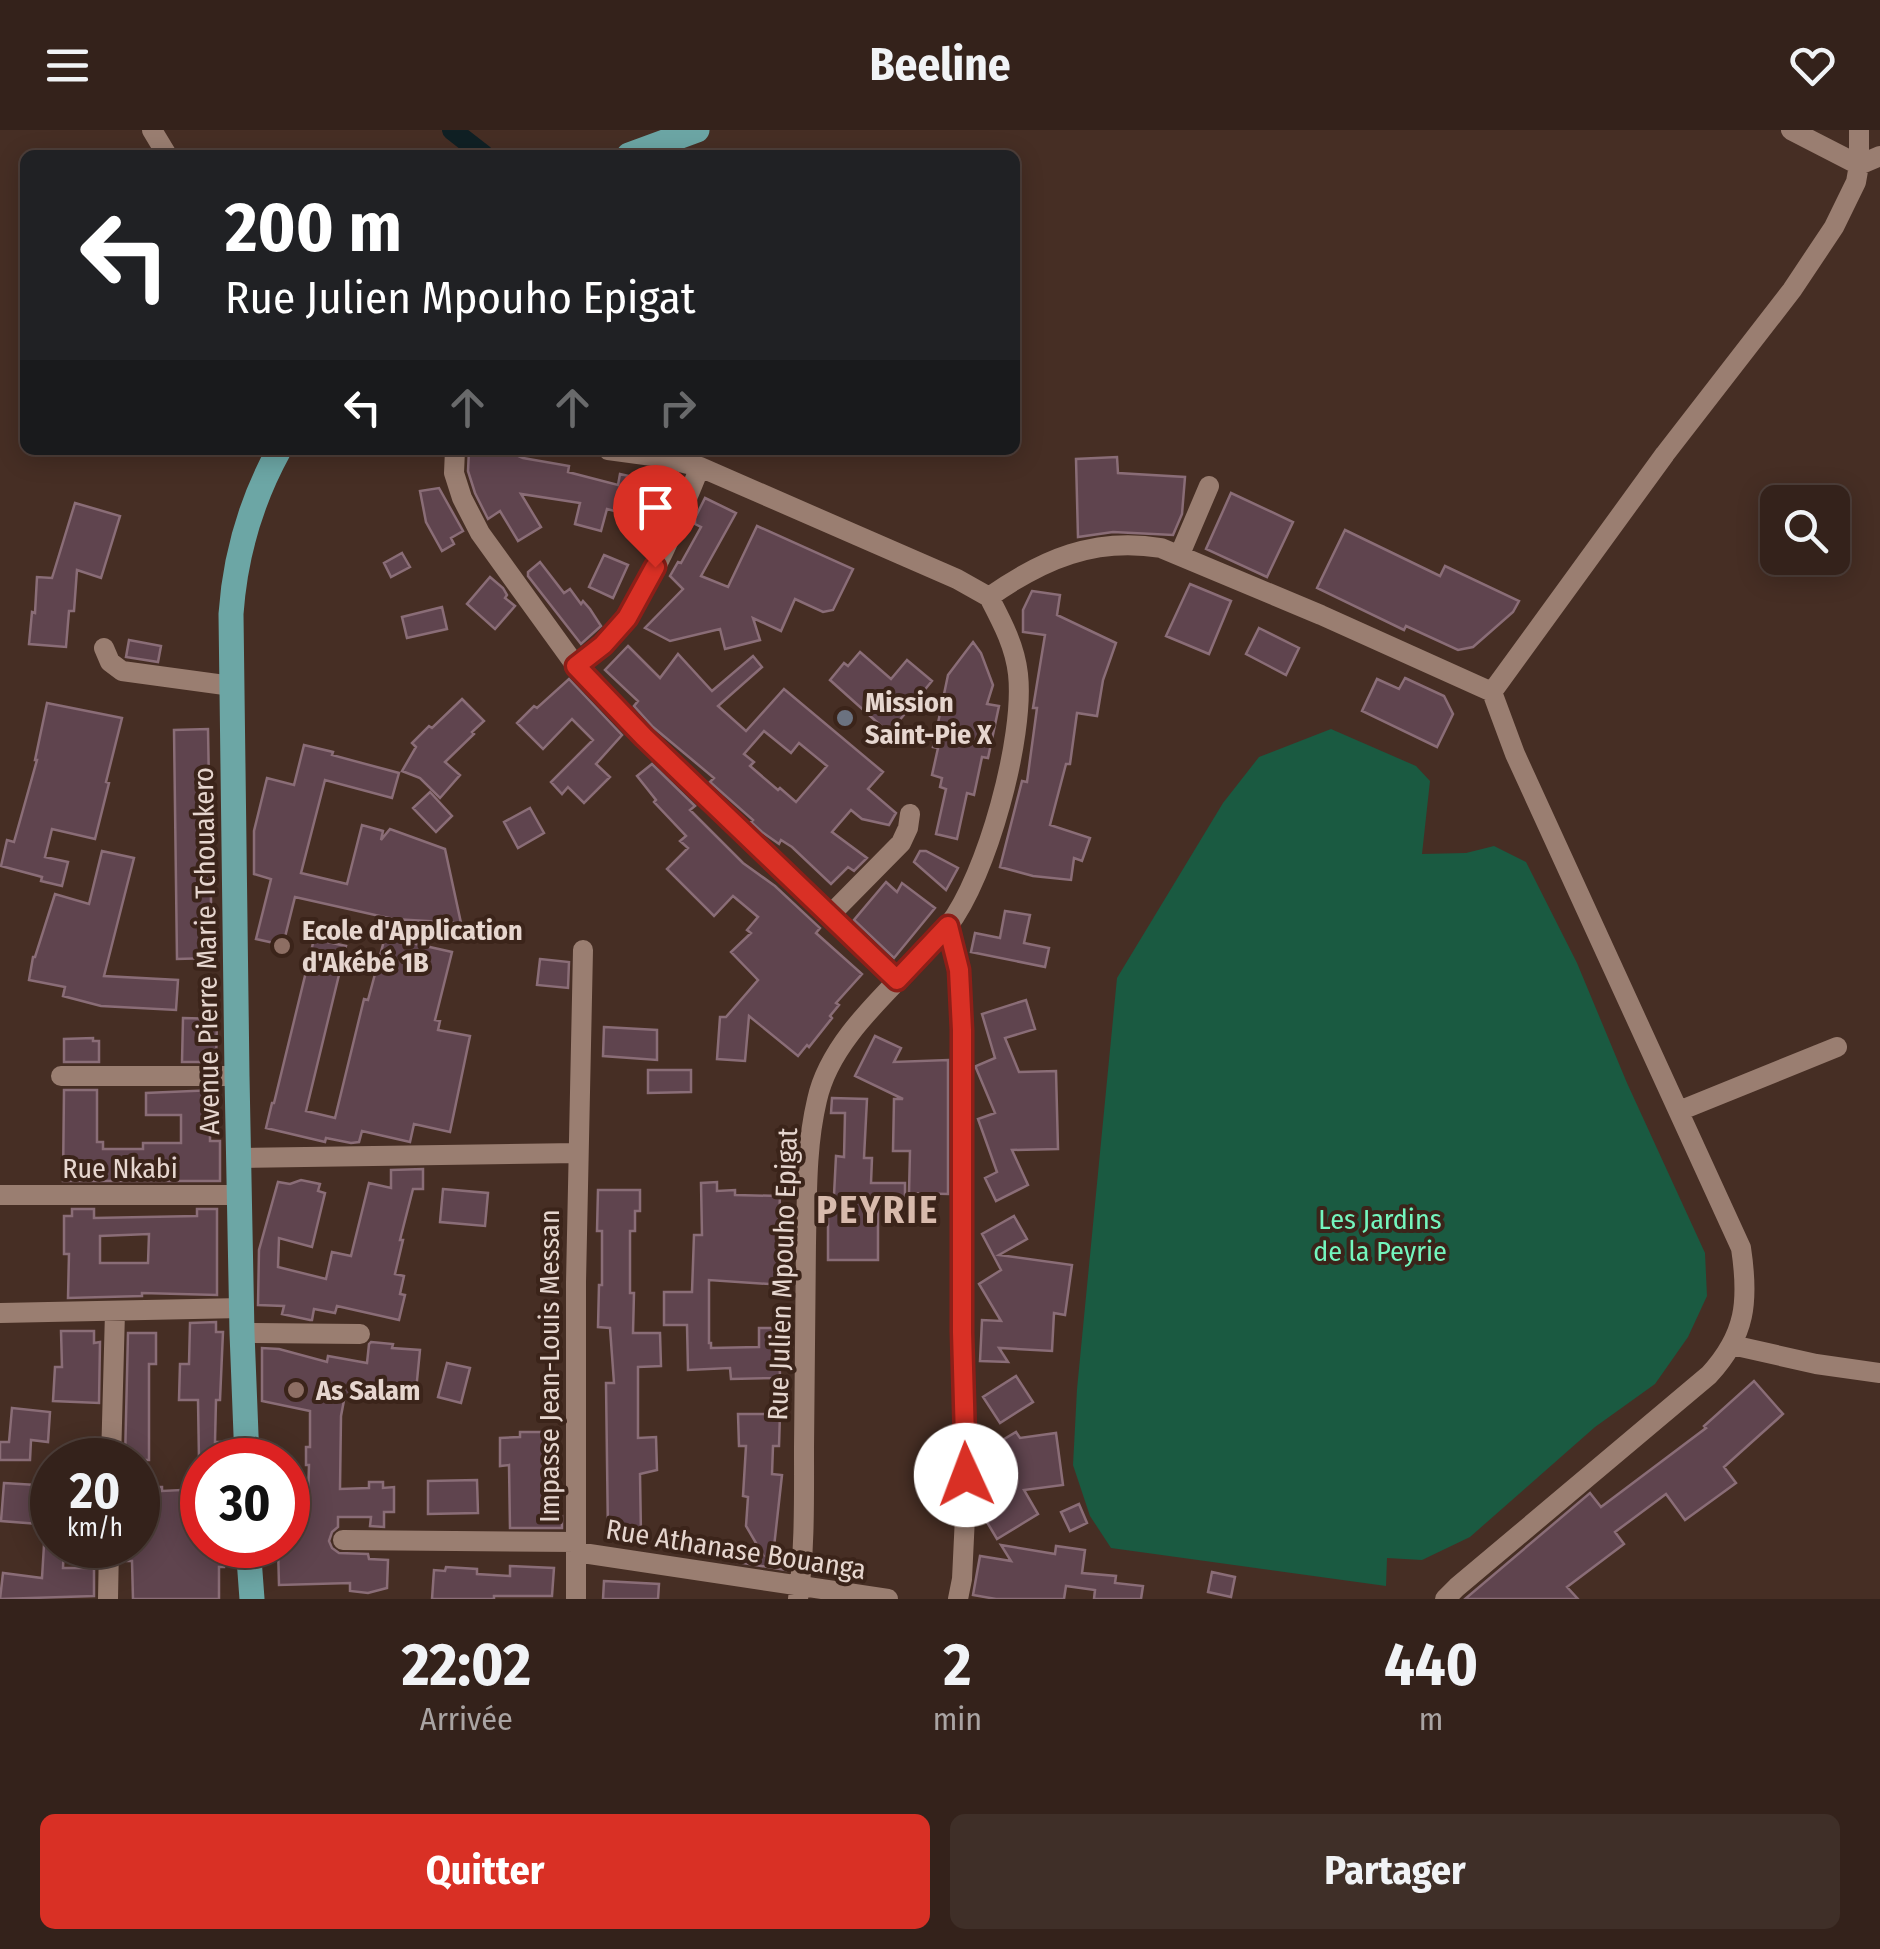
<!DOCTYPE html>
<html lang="fr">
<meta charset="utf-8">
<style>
body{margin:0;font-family:"Fira Sans Condensed",sans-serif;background:#3f2f28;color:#f1f3f6;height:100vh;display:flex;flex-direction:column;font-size:38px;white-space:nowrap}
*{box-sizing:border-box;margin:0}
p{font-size:32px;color:#a9a4a3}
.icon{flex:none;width:55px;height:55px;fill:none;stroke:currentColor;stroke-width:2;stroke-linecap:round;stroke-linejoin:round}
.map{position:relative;height:1469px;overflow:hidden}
.drawer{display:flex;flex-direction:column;background:#34221b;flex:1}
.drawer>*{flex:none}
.hud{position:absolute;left:20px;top:20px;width:1000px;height:305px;border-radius:15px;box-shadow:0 5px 25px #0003,0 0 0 2px #4e3f3a;background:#202124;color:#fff;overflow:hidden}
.tools{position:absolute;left:1760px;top:355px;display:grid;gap:20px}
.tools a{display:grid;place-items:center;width:90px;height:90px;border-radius:15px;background:#34221b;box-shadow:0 5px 25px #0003,0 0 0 2px #4e3f3a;font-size:50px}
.speed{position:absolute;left:30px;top:1308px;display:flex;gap:20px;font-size:50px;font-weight:700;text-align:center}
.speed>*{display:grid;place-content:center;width:130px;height:130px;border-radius:50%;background:#34221b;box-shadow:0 5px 25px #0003,0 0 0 2px #4e3f3a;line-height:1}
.speed small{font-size:25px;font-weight:400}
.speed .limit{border:15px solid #d22;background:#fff;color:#111}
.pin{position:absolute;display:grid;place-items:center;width:85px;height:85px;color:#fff;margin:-102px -42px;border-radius:50% 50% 50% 0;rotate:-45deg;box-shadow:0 0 10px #0007}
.pin .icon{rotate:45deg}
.me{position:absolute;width:110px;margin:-55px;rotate:358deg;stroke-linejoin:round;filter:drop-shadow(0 0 8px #0008)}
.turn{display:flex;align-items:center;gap:35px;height:210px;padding:0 40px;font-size:45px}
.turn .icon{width:130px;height:130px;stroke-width:2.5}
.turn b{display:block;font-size:70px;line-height:85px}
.lanes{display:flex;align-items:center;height:95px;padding:0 40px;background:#0003;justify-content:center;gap:50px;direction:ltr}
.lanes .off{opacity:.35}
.eta{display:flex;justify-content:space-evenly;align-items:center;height:170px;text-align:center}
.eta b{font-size:60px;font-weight:700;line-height:70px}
.primary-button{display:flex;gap:20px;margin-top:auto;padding:20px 40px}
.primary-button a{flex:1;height:115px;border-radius:15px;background:#d93025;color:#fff;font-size:40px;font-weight:700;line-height:115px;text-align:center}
.primary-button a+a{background:#3f2f28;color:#f1f3f6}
header{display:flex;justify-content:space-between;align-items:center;height:130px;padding:0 40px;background:#34221b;font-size:45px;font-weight:700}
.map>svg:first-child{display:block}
.green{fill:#1a5a41}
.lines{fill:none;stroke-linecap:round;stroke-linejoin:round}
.canal{stroke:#102024;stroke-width:20}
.building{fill:#5f444e;stroke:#8a6d77;stroke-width:2.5;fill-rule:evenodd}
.minor{stroke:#9a7e71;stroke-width:20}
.major{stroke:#6ca6a5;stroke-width:25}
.route-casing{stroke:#8d1f18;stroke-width:25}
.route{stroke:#d93025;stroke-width:18}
.worship-dot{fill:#6b7280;stroke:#3b241a;stroke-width:4}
.education-dot{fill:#8d6e63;stroke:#3b241a;stroke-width:4}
.labels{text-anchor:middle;stroke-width:8;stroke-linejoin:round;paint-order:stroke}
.poi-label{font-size:28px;font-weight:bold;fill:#e6d6cf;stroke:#3b241a;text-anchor:start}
.street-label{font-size:28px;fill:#e6d6cf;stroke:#3b241a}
.park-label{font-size:28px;fill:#73f6be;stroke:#3b241a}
.district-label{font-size:38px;font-weight:bold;letter-spacing:2.5px;fill:#d8baac;stroke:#3b241a}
</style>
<header><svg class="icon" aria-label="menu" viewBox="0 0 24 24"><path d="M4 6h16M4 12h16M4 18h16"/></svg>Beeline<svg class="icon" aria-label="heart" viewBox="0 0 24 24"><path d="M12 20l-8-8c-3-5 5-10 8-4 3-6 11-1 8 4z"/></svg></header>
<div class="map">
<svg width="1880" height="1469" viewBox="0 0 1880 1469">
<rect width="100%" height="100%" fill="#462e24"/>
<!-- green -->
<path class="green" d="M1331,599L1416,636L1430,651L1422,724L1466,723L1494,716L1526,732L1577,833L1627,953L1705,1123L1707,1166L1688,1207L1655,1254L1595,1297L1470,1407L1422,1430L1387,1428L1386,1456L1111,1418L1090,1386L1073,1335L1077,1259L1117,848L1223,673L1259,627Z"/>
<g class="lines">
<!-- canal -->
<path class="canal" d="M452,0L484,25"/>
</g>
<!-- building -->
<path class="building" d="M469,320H504L523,328L569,336L568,342L618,355L620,344L677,357L659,400L644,394L646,389L607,379L601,401L575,394L580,373L521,364L541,397L518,411L500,381L488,389L475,363L468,341Z
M1117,327L1118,343L1185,347L1182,384L1173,405L1113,402L1078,407L1076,329Z
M439,358L463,401L451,408L454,414L442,421L426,392L420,361Z
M1231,363L1293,392L1267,447L1206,419Z
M705,368L736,383L701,446L728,457L757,396L853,439L833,480L823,482L795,469L781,501L753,488L760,510L725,519L720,499L670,511L645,498L683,459L670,446L678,432L681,433L701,397L695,394V388Z
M75,373L120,386L101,448L77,440L74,481H69L66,517L29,514L32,482L35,483L37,447L52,448Z
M1345,400L1440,446L1445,436L1519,471L1513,482L1473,517L1458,520L1406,496L1404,500L1317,458Z
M402,423L410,437L391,447L384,433Z
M604,425L628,435L613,468L589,457Z
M540,432L564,463L570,459L581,474L583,471L590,479L601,496L581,514L528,446V442Z
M490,447L503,458L507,465L505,468L515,476L495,499L467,474Z
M1190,454L1231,471L1209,524L1166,506Z
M1032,461L1060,465L1057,485L1116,513L1103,550L1097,586L1077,583L1070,634H1066L1050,695L1090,708L1082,731L1074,728L1071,750L1033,746L1000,737L1022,651L1027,652L1037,578H1033L1045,505L1023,502V480Z
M442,477L447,499L407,508L402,487Z
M1259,498L1299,518L1286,545L1246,524Z
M129,510L161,516L158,532L126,527Z
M973,512L981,523L993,555L987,574L999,576L988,628L982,627L974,665L967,663L957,709L936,704L946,659L940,657L942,648L932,645L938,618L933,617L948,545Z
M628,516L660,548L678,524L712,561L753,526L762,537L718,576L746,601L784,559L883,642L868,659L896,683L889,695L862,689L851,680L832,702L867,728L854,741L848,737L831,754L792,717L781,710L779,714L762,702L751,692L753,690L710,652L714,648L653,597L634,576L638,571L605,540ZM764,601L791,623L799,613L827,636L796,672L780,658L778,660L750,636L754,632L744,624Z
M860,522L891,549L907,530L932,551L889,603L830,550L844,533L848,536Z
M1405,548L1444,566L1453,584L1437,617L1362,581L1377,549L1399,559Z
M569,549L622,605L596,634L610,647L584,673L568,657L562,664L551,652L593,610L572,589L543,619L517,593L534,576L537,578Z
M462,569L484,591L472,602L474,604L445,632L460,645L440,668L420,648L402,641L416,617L412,613L429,596L432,598Z
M47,573L122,588L106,652L109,653L95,709L52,699L45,727L68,732L62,756L41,751L42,747L1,736L7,710L14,712L37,630H35Z
M208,599L212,828L177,829L174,600Z
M304,615L333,622L332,625L399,643L392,668L325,650L301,743L347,754L362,695L383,701L381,710L390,699L445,719L461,793L393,789L295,767L283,815L256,809L271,749L254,744V701L267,648L294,655Z
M652,634L695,676L690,680L743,733L775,756L820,798L816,803L862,844L836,873L839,875L830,886L832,888L809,917L807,915L798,926L749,886L745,931L717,929L720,887H726L758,850L731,822L751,803L747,800L758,787L733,766L714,786L667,739L688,718L680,711L686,706L654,672L656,670L637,646Z
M430,662L452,686L436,702L413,678Z
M530,678L544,703L518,718L504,692Z
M102,721L134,728L104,846L178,850L176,880L101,876L63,866L65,857L29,850L33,827H35L55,764L89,774Z
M920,721H926L958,738L946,760L914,732Z
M886,752L897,762L902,753L935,778L894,828L854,790Z
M1005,781L1030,785L1024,813L1049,818L1045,837L971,822L975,803L1000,808Z
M385,807L452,822L435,890L440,891L438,900L470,906L450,1002L414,994L410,1012L362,1001L359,1012L351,1013L326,1008L325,1012L266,998L272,973H274L314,809L346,816L306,981L335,988L364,869L368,870Z
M540,829L569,832L568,858L537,855Z
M1026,870L1035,899L1005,908L1019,942L1056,941L1058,1019L1012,1020L1028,1055L996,1071L985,1048L997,1042L978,989L995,983L976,938V936L995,928L982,884Z
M183,888L217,889L216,932H182Z
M604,897L657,900V930L603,926Z
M875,906L901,918L894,932L948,930V1064L909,1063L910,1021H893L894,969H903L855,946Z
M93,908V911H99V932H64V909Z
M648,940H691V962L648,963Z
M64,960H97V1012H103V1019H143V1013H181V985H146V963L215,960V968H210V1011H220V1051H63Z
M832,968L867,969L864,1028H872L871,1053H905V1075H878V1130H828V1085H833L836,1026L844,1027L845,983H831Z
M423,1039V1059H413L400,1110H403L395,1144L404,1146L400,1164L405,1165L399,1190L337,1176L335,1183L314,1179L312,1190H310L282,1184L284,1176L258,1175L259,1120L278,1052L290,1054L301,1050L320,1054L318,1061L325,1063L312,1117L279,1108L278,1137L326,1149L332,1122L351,1126L369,1053L391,1058V1040Z
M717,1052V1061L735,1060V1065L780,1066L778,1111L792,1112V1129H784V1155L709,1150V1213H711V1218L759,1217V1198H779L780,1248L731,1249L730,1238L688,1240L687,1195H664V1162H692L694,1105H702L701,1053Z
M443,1059L488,1063L485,1096L440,1092Z
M598,1060H640V1081H635V1101H630V1163H634L633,1203H660L661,1236L638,1237V1308L656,1307L657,1340L640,1344L641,1405H608L606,1253H614L610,1198L598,1197L599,1155H602V1101H597Z
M72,1079H94V1088L197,1086V1079H217V1165L142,1163V1166L68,1168L69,1124H64V1086H72ZM149,1104L148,1133H100V1106Z
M1014,1086L1027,1109L999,1125L1072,1135L1065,1185L1054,1183L1052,1221L999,1218L1008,1232L980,1231L982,1190L1001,1191L979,1154L1001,1140L982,1104Z
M216,1192V1202H223L220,1270H216L215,1312H228V1329L199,1330L198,1270H179L180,1234H189L190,1193Z
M61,1201H94V1213L100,1212L99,1273L53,1271L55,1237H62Z
M128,1203H156V1234H149V1330H125Z
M371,1212L393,1214L392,1218L420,1220L415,1271L345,1265L341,1286L340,1359L369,1358V1352H383V1358L394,1357V1382H384V1397L370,1396L371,1387H338V1397L332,1402L329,1411L332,1418L339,1423L368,1424L369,1429L388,1430L387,1458L368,1463L350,1461V1453L279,1455L278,1417L292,1416V1373L301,1372V1367H308L309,1335H306V1317H310V1281L262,1271V1218L279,1219L327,1232L328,1226L367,1233L369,1214Z
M447,1233L470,1238L461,1273L438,1267Z
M1016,1246L1033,1272L1000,1293L983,1267Z
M1754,1251L1783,1284L1724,1337L1736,1353L1685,1390L1666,1364L1615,1402L1624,1414L1567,1457L1578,1469H1465L1590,1363L1601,1377L1706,1298L1704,1296Z
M12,1278L50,1282L48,1312L31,1310L30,1330H0V1312H9Z
M738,1284H780L779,1316H773L772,1344L782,1345L773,1426L787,1428L786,1440L737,1432L739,1421L763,1425L746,1396L748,1367L743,1366L746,1316H739Z
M520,1302H545L550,1387L562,1386V1398H510L509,1335L500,1336V1308L520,1307Z
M1016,1302L1020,1308L1056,1303L1063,1355L1024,1360L1038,1384L997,1409L981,1382L1007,1366L981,1323Z
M477,1350L478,1383L428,1384V1351Z
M4,1353L52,1356V1395L1,1391Z
M138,1357H162V1361L202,1359V1415H224V1437H219V1469H133L132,1431H127V1415H138Z
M1079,1374L1087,1393L1070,1401L1061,1382Z
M44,1415H64L63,1438H94V1466L0,1469L3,1443L42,1448Z
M1001,1415L1055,1424L1056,1416L1085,1420L1082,1443L1116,1446L1115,1453L1143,1456L1141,1469H1094L1095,1460L1066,1456L1064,1469H996L973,1465L980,1426L1011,1431Z
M510,1436L554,1438L552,1466H494V1469H432L434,1440L445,1441L446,1437L477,1439V1444L510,1446Z
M1212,1442L1235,1447L1231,1467L1208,1462Z
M604,1451L659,1454L658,1469H603Z"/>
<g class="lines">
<!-- minor -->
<path class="minor" d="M152,0L167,25
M1791,0L1859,35L1880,26
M455,320L454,343L462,368L480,403L576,536L643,607L897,850
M608,320L660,327L700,337L957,449L989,467
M1180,424L1209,356
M989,467C1043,429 1095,407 1161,418L1321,485L1492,562L1515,624L1741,1118C1749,1171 1746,1205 1709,1245L1457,1457L1445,1469
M104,518L110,532L122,541L232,556
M576,536C595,521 614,506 627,486C658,442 679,387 700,337
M1492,562L1665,324L1792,160L1834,97L1856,52L1859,35V0
M831,784L901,713L908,698L910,684
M948,795L959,840L962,900V1203L967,1345L962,1449L958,1469
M61,946H237
M1679,981L1837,917
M239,1028L578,1023
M0,1065H240
M0,1183L242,1178
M242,1203L360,1204
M1732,1215L1816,1234L1880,1243
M111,1330L115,1182
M343,1410L576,1412
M576,1422L888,1469
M108,1469L109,1415
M576,1469V1152L583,820
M798,1469C805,1420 804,1368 804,1318C805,1249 805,1181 806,1113C807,1065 806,1016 817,970C832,901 906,849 948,796C987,746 1025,607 1018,544C1015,516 1002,492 989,467"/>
<!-- major -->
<path class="major" d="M629,25L697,0
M247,1330L242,1203L237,946L231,484C235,426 251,371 279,320
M248,1415L252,1469"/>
</g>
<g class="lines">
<defs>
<path id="route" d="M655,437L627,488L603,515L576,536L644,607L897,850L948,796L959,840L962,900V1202L966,1345"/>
</defs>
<!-- route casing -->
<use href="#route" class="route-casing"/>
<!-- route -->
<use href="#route" class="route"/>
</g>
<!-- markers -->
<circle class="worship-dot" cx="845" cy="588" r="10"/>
<g class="education-dot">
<circle cx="282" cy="816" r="10"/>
<circle cx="296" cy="1260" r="10"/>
</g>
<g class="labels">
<!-- poi labels -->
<g class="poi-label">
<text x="865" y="582">Mission<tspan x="865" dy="32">Saint-Pie X</tspan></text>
<text x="302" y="810">Ecole d'Application<tspan x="302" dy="32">d'Akébé 1B</tspan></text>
<text x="316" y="1270">As Salam</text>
</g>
<!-- street labels -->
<g class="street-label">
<text transform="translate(206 821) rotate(-91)" y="10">Avenue Pierre Marie Tchouakero</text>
<text x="120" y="1048">Rue Nkabi</text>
<text transform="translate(782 1144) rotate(-88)" y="10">Rue Julien Mpouho Epigat</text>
<text transform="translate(549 1236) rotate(-90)" y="10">Impasse Jean-Louis Messan</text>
<text transform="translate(736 1419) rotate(9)" y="10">Rue Athanase Bouanga</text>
</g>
<!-- park labels -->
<g class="park-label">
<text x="1380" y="1099">Les Jardins<tspan x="1380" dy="32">de la Peyrie</tspan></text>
</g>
<!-- district labels -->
<g class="district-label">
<text x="878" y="1093">PEYRIE</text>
</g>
</g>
</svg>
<div class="tools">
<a><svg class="icon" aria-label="search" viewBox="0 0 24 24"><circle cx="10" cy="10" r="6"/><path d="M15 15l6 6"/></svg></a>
</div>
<div class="speed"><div>20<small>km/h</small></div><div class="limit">30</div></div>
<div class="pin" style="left:655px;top:437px;background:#d93025"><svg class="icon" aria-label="arrive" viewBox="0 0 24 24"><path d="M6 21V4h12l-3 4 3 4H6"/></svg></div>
<svg class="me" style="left:966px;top:1345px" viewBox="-20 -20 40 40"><circle r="19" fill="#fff"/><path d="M0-13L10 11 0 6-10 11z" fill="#d93025"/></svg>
<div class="hud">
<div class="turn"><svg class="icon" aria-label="left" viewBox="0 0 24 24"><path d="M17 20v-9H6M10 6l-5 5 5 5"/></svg><div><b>200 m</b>Rue Julien Mpouho Epigat</div></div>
<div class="lanes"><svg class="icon" aria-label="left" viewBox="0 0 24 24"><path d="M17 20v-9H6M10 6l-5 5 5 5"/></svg><svg class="icon off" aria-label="ahead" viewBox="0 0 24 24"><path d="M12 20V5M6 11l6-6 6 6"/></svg><svg class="icon off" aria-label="ahead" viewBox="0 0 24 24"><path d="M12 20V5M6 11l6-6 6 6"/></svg><svg class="icon off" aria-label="right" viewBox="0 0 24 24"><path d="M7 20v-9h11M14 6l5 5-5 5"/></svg></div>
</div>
</div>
<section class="drawer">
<div class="eta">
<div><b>22:02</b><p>Arrivée</p></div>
<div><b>2</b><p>min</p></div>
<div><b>440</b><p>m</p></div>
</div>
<div class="primary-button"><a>Quitter</a><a>Partager</a></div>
</section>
